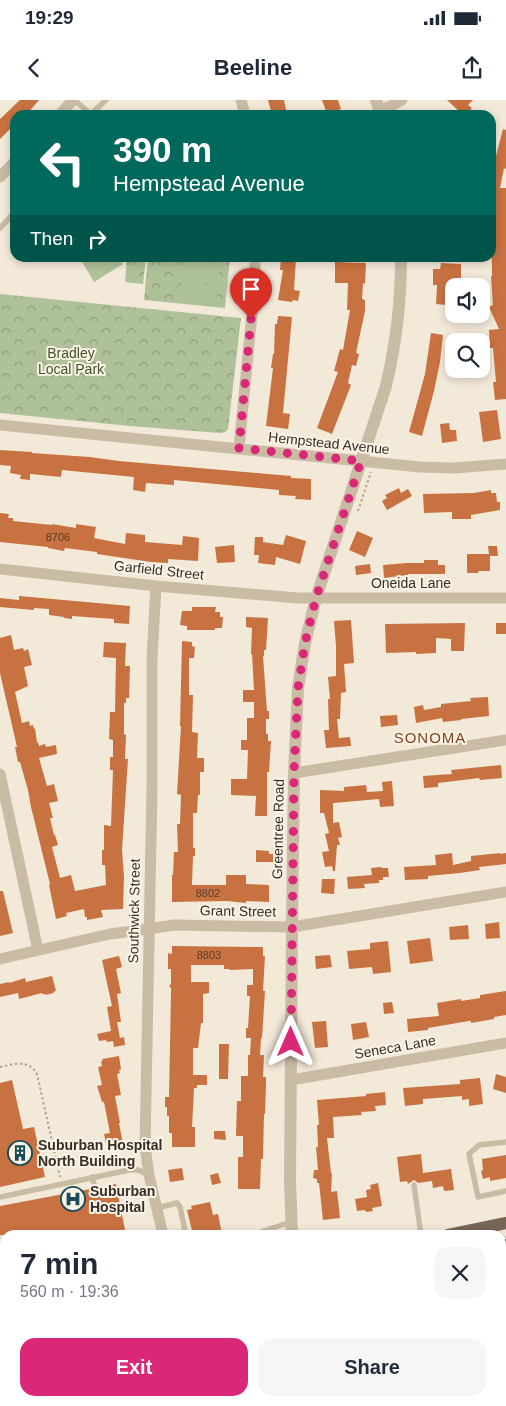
<!DOCTYPE html>
<meta charset="utf-8">
<style>
body{margin:0;font-family:Arial,sans-serif;background:#f6f6f7;color:#1f2937;height:100vh;display:flex;flex-direction:column;font-size:19px;white-space:nowrap}
*{box-sizing:border-box;margin:0}
p{font-size:16px;color:#747a83}
.icon{flex:none;width:28px;height:28px;fill:none;stroke:currentColor;stroke-width:2;stroke-linecap:round;stroke-linejoin:round}
.map{position:relative;flex:1;overflow:hidden}
.sheet{position:absolute;left:0px;top:1130px;width:506px;height:176px;display:flex;flex-direction:column;background:#fff;border-radius:15px 15px 0 0;box-shadow:0 2px 8px #0003}
.sheet>*{flex:none}
.guide{position:absolute;left:10px;top:10px;width:486px;height:152px;border-radius:15px;box-shadow:0 2px 8px #0003;background:#00695c;color:#fff;overflow:hidden}
.tools{position:absolute;left:445px;top:178px;display:grid;gap:10px}
.tools a{display:grid;place-items:center;width:45px;height:45px;border-radius:10px;background:#fff;box-shadow:0 2px 8px #0003;font-size:25px}
.pin{position:absolute;display:grid;place-items:center;width:42px;height:42px;color:#fff;margin:-51px -21px;border-radius:50% 50% 50% 0;rotate:-45deg;box-shadow:0 0 5px #0007}
.pin .icon{rotate:45deg}
.me{position:absolute;width:55px;margin:-28px;rotate:0deg;stroke-linejoin:round;filter:drop-shadow(0 0 4px #0008)}
.turn{display:flex;align-items:center;gap:18px;height:105px;padding:0 20px;font-size:22px}
.turn .icon{width:65px;height:65px;stroke-width:2.5}
.turn b{display:block;font-size:35px;line-height:42px}
.then{display:flex;align-items:center;height:48px;padding:0 20px;background:#0003;gap:10px;font-size:19px}
.round{display:grid;place-items:center;flex:none;width:52px;height:52px;border-radius:15px;background:#f6f6f7}
.headline{display:flex;align-items:center;justify-content:space-between;height:85px;padding:0 20px}
h1{font-size:30px;font-weight:800;line-height:38px}
.action{display:flex;gap:10px;margin-top:auto;padding:10px 20px}
.action a{flex:1;height:58px;border-radius:15px;background:#db2777;color:#fff;font-size:20px;font-weight:800;line-height:58px;text-align:center}
.action a+a{background:#f6f6f7;color:#1f2937}
.status{display:flex;justify-content:space-between;align-items:center;height:35px;padding:0 25px;background:#fff;direction:ltr}
.status svg{height:14px;fill:currentColor}
header{display:flex;justify-content:space-between;align-items:center;height:65px;padding:0 20px;background:#fff;font-size:22px;font-weight:800}
.map>svg:first-child{display:block}
.park{fill:url(#park-crowns)}
.garden{fill:#afc199}
.building{fill:#c97241}
.lines{fill:none;stroke-linecap:round;stroke-linejoin:round}
.path{stroke:#b6a58f;stroke-width:2;stroke-dasharray:2.5 2.5;stroke-linecap:butt}
.service{stroke:#cabba5;stroke-width:5.5}
.minor{stroke:#cabba5;stroke-width:11}
.tertiary{stroke:#cabba5;stroke-width:12}
.primary{stroke:#786657;stroke-width:12}
.route{stroke:#db2777;stroke-width:9;stroke-dasharray:0 16.2}
.labels{text-anchor:middle;stroke-width:4;stroke-linejoin:round;paint-order:stroke}
.number-label{font-size:11px;fill:#5b3e2e}
.park-label{font-size:14px;fill:#40542a;stroke:#faf3e6}
.street-label{font-size:14px;fill:#362d27;stroke:#faf3e6}
.poi-label{font-size:14px;font-weight:bold;fill:#362d27;stroke:#faf3e6;text-anchor:start}
.neighbourhood-label{font-size:15px;letter-spacing:1px;fill:#86431e;stroke:#faf3e6}
</style>
<div class="status"><b>19:29</b><svg viewBox="0 0 49 12"><path d="M0 12V9h3v3zM5 12V6h3v6zM10 12V3h3v9zM15 12V0h3v12zM26 1h20v11H26zM47 4h2v5h-2z"/></svg></div>
<header><svg class="icon" aria-label="back" viewBox="0 0 24 24"><path d="M15 5l-7 7 7 7"/></svg>Beeline<svg class="icon" aria-label="share" viewBox="0 0 24 24"><path d="M12 15V3M7 8l5-5 5 5M5 13v7h14v-7"/></svg></header>
<div class="map">
<svg width="506" height="1306" viewBox="0 0 506 1306">
<defs>
<pattern id="park-crowns" width="20" height="18" patternUnits="userSpaceOnUse" patternTransform="scale(1.25)"><rect width="20" height="18" fill="#afc199"/><path d="M2 6a3 3 0 1 1 6 0M12 15a3 3 0 1 1 6 0" fill="none" stroke="#8f9d7d"/></pattern>
</defs>
<rect width="100%" height="100%" fill="#f2e9d9"/>
<!-- park -->
<path class="park" d="M127,158H146L143,184L125,182Z
M148,158H230L225,208L144,200Z
M0,194L241,218L228,329L225,332L220,333L130,326L0,313Z"/>
<!-- garden -->
<path class="garden" d="M80,158H119L123,164L94,182Z
M184,160L220,163L218,180L183,176Z
M182,181L218,185L216,201L181,198Z
M413,1301H484L490,1306H414Z"/>
<!-- building -->
<path class="building" d="M20,0H39L26,15H15V24L0,39V19Z
M268,0H284L287,15H272Z
M322,0H338L341,9L327,14Z
M447,0H473L468,5L472,8L466,15H463Z
M503,29L506,30V69L504,68L500,88H506V299L495,300L493,282H496L493,248H490L489,230L499,229L489,207L493,205L491,176H492L491,114L495,75L491,74V55L496,56Z
M281,158H296L294,190L300,191L298,201L293,200L292,202L278,200L283,170H280Z
M335,162L366,163L365,184L363,183L362,199L365,200V211L356,253L359,254L356,266L352,265L348,283L351,285L332,334L317,328L338,272L334,271L340,249L343,250L350,210H347L348,183H335Z
M441,163L461,164V186L454,185V216L446,215V205L436,204L437,185H433V169H440Z
M278,216L292,217L283,313L290,314L288,329L266,326L273,268H271L273,254H274L275,224H277Z
M431,233L443,235L440,262L434,291L422,336L409,332L425,274Z
M497,310L501,339L483,342L479,312Z
M449,323L450,330H456L457,341L442,343L440,324Z
M0,350L32,352V353L90,357L119,361L291,376V378L311,379V400L295,399L296,396L279,395V390L174,380V385L146,383L145,392L133,390L134,377L62,370L61,377L30,374V380L20,379L21,375L10,373L11,366L0,365Z
M399,388L401,393L408,389L412,396L387,410L382,401L387,398L385,395Z
M491,390V393H496L497,402H500V410L471,415V419H452V412L424,413L423,394L474,393Z
M0,413L9,414L8,418H13V421L52,425V424L76,428V424L96,427L94,438L125,444L126,433L145,435V442L182,445L183,436L199,438L198,461L168,459V463L151,462L97,454V452L65,448L64,451L48,448V447L0,442Z
M357,431L373,438L365,457L349,450Z
M286,435L306,441L300,464L276,457L275,465L258,463L259,455H254L255,437H263V442L283,445Z
M234,445L235,462L217,463L215,447Z
M488,446H497L498,456H490V471H479L478,473H467V454H489Z
M424,460H438V465H445V474H408V475L384,478L383,465L407,463H424Z
M370,464L371,473L356,475L355,466Z
M19,496L130,506L129,524L114,523V519L72,516V519L64,518V517L49,515V509L34,508V510L0,507V498L19,500Z
M192,507H216L215,512H220V517H223L222,528H215V530H187V526L180,525L182,511H192Z
M246,517L268,518L266,550H264V556H263L267,611H269V619H266V634H268V641H271L269,672H267V716H255L256,696L231,695V679H247L248,650H241V640H247V618H254V602H243V590H254L252,554H251L252,528L246,527Z
M351,520L354,563L344,564L346,592L341,593L340,619H337L339,638L350,637L351,646L326,648L324,630H329L328,599H330L328,577L336,576V546L334,521Z
M465,523L464,551H451V539L436,538V553L416,554V552L386,553L385,524Z
M496,523H506V534H496Z
M11,535L14,550L23,548L24,551L28,549L32,565L24,567L28,586L15,592L22,623L29,621L30,626L33,625L34,629L35,628L37,643L38,642L39,646L45,644L46,647L56,645L57,654L39,658L47,686L54,684L58,701L49,703L53,718H50L54,735H55L58,745L52,747L60,778L71,775L75,791L106,785L105,765H102V750H104V725L111,726L113,670H110V657H113V640L109,639L110,612H115L116,558L103,557L104,542L126,543L125,566H130L129,598H126V603H124V634L126,635L125,659H128L122,750L124,777L123,809L101,810L103,817L87,820V817H85L84,809L66,813L67,816L56,819L49,785L50,784L31,707L28,690L20,662H18L15,647H17L0,573V538Z
M182,541L192,542V546L195,547L194,558H189V595H193L192,632L198,633L197,658H204V672H200V695H198L197,713H193V748H195V756H193L192,785H226V775H246V784L269,785V802L246,801V803L227,801L172,802V775H173L174,752H178L177,724H180L181,695L177,694L181,626H180Z
M488,597L489,616L461,619V620L443,622L442,618L416,623L414,607L423,605L424,610L441,607V604L471,601L470,598Z
M397,615L398,625L381,627L380,616Z
M501,665L502,678L480,680L479,678L438,683V687L424,688L423,676L452,674L451,670Z
M392,681L394,706L380,707L379,699L333,703V723L339,722L342,737L338,738L340,745H337L335,771H333L332,766L325,767L322,752L329,751L325,734L329,733L324,713H320V690L344,691V687L366,685L367,692L383,691L382,682Z
M256,750L269,751V754H273V762H256Z
M452,753L453,765L471,761V756L500,753V754L506,753V764L479,767L480,770L460,773L428,776V779L405,780L404,767L436,765L435,755Z
M381,767L382,768H388L389,777H383V780H379V783L364,784L365,788L348,789L347,777L372,775L371,768Z
M322,779H335L334,794L321,793Z
M0,791H3L13,833L0,836Z
M499,822L500,838L486,839L485,824Z
M468,825L469,839L450,840L449,827Z
M430,838L433,861L410,864L407,841Z
M388,841L391,872L373,874L372,867L349,869L347,851L370,849V843Z
M172,846L263,847V856H265L263,891H265L262,938H261L260,955H264L263,977H266V985L265,1014H264L263,1059H261L260,1089H238V1057H243V1036H236L237,1001H241V976H248V955H250L251,938H246V928H248L250,896H247V885H253V869L230,870L229,869H224V865H191V882H209V893L203,894V923H201L198,948H193V975H207V985H197V988H194L192,1027H195V1047H172V1033H169V1016H167V1007H165V997H169L171,893V888L169,886L171,884V869H168V853L172,854Z
M330,855L332,867L316,869L315,856Z
M119,856L122,867L116,869L121,893L117,894L121,922H117L120,938L124,937L125,945L114,947L113,941L107,942L106,940L99,941L97,934L111,931L107,907L112,906L102,860Z
M52,876L56,891L53,892L54,893L45,895V894H42V893L19,899L18,893L0,897V884L9,882V883L25,878L26,882Z
M506,891V915L494,917V919L471,923V921H469L428,928V930L408,932L407,919L439,916L437,903L461,899V901L480,898V895Z
M392,902L394,913L384,914L383,903Z
M326,921L328,947L315,948L312,922Z
M366,922L369,937L353,940L351,924Z
M219,944H229L228,979H219Z
M119,956L121,969L119,970L120,973L117,974L121,995L115,996L120,1023H119L123,1044L107,1047L104,1034L110,1033L104,1002H102L97,986L102,985L98,967L102,966L101,961H103L102,959Z
M496,974L506,977V993L493,989Z
M480,978L483,1004L469,1006V999L462,1000V996L423,999V1004L405,1006L403,988L460,984V980Z
M12,980L23,1029L34,1027L45,1077L0,1087V983Z
M385,992L386,1005L375,1006L376,1011L361,1012L362,1015L333,1017L334,1038H327L331,1073L332,1074L331,1092L337,1091L340,1118L323,1120L319,1083H317V1079L313,1078L314,1070H318L316,1047H318L317,1025H319L317,1000L366,996V994Z
M214,1031H225L226,1040L214,1039Z
M421,1054L423,1073L451,1069L454,1090L444,1091L443,1086L433,1088L432,1081L418,1083L414,1080L408,1084L407,1081L400,1082L397,1057Z
M506,1055V1078L490,1081V1077L483,1079L481,1071L483,1070L482,1059Z
M182,1068L184,1080L170,1082L168,1070Z
M218,1073L221,1083L212,1085L210,1075Z
M378,1083L382,1106L372,1108L373,1111L366,1112L365,1110L357,1111L355,1099L367,1097L366,1090L371,1089L370,1085Z
M116,1084L126,1135H0V1106L90,1089L92,1092L96,1093L99,1091L100,1087Z
M210,1102L213,1115L218,1114L222,1134L216,1135H193L187,1110L192,1109L191,1106Z"/>
<g class="lines">
<!-- path -->
<path class="path" d="M358,411L371,372
M0,967C14,964 29,959 37,974L60,1077"/>
<!-- service -->
<path class="service" d="M74,0L91,14L106,0
M0,128L15,112
M506,1042L479,1045L469,1054L478,1097L506,1091
M92,1077L95,1088
M414,1085L421,1135
M0,1097L129,1070H138L149,1075
M157,1108L177,1103L180,1107L186,1135
M251,1135L291,1122
M501,1234L506,1235
M501,1284L506,1279
M206,1306L209,1301"/>
<!-- minor -->
<path class="minor" d="M241,0L245,15
M379,11L393,5L402,0
M59,15L73,0
M0,77L15,61
M0,325L420,367L454,368L506,364
M239,348L255,182V158
M0,469L156,486L298,498H506
M156,486L152,558V688L145,1046L149,1075L163,1135
M294,673L506,640
M0,674L38,850
M0,859L110,834L148,829L174,825L292,827L506,792
M291,980L506,943
M340,1301L342,1306"/>
<!-- tertiary -->
<path class="tertiary" d="M376,0L381,15
M292,1135L290,1081L292,827L294,673L298,588L305,543L316,498L386,286C396,244 401,201 401,158"/>
<!-- primary -->
<path class="primary" d="M448,1135L506,1123
M501,1146L506,1145
M0,1226L5,1225
M0,1249L5,1248"/>
</g>
<g class="lines">
<!-- route -->
<path class="route" d="M251,219L239,348L361,361L316,498L305,543L298,588L294,672L291,942"/>
</g>
<!-- icons -->
<defs>
<symbol id="building-ring" viewBox="-11 -11 22 22"><circle r="9.5" fill="#faf3e6" stroke="#1b4d58" stroke-width="1.5"/><path d="M-4-6H4V6H1V3H-1V6H-4ZM-2.5-4.3h1.7v1.8h-1.7ZM.8-4.3h1.7v1.8H.8ZM-2.5-1h1.7V.8h-1.7ZM.8-1h1.7V.8H.8Z" fill="#1b4d58"/></symbol>
<symbol id="hospital-ring" viewBox="-11 -11 22 22"><circle r="9.5" fill="#faf3e6" stroke="#1b4d58" stroke-width="1.5"/><path d="M-5-5h3v3.5h4V-5h3V5h-3V1.5h-4V5h-3Z" fill="#1b4d58"/></symbol>
</defs>
<g fill-rule="evenodd">
<use href="#building-ring" x="6" y="1039" width="28" height="28"/>
<use href="#hospital-ring" x="59" y="1085" width="28" height="28"/>
</g>
<g class="labels">
<!-- number labels -->
<g class="number-label">
<text x="58" y="441">8706</text>
<text x="208" y="797">8802</text>
<text x="209" y="859">8803</text>
</g>
<!-- park labels -->
<g class="park-label">
<text x="71" y="258">Bradley<tspan x="71" dy="16">Local Park</tspan></text>
</g>
<!-- street labels -->
<g class="street-label">
<text transform="translate(329 343) rotate(6)" y="5">Hempstead Avenue</text>
<text transform="translate(159 470) rotate(6)" y="5">Garfield Street</text>
<text x="411" y="488">Oneida Lane</text>
<text transform="translate(278 729) rotate(-89)" y="5">Greentree Road</text>
<text transform="translate(134 811) rotate(-89)" y="5">Southwick Street</text>
<text transform="translate(238 811) rotate(1)" y="5">Grant Street</text>
<text transform="translate(395 947) rotate(-10)" y="5">Seneca Lane</text>
</g>
<!-- poi labels -->
<g class="poi-label">
<text x="38" y="1050">Suburban Hospital<tspan x="38" dy="16">North Building</tspan></text>
<text x="90" y="1096">Suburban<tspan x="90" dy="16">Hospital</tspan></text>
</g>
<!-- neighbourhood labels -->
<g class="neighbourhood-label">
<text x="430" y="643">SONOMA</text>
</g>
</g>
</svg>
<div class="tools">
<a><svg class="icon" aria-label="sound" viewBox="0 0 24 24"><path d="M4 9h4l5-4v14l-5-4H4zM17 9q2 3 0 6"/></svg></a>
<a><svg class="icon" aria-label="search" viewBox="0 0 24 24"><circle cx="10" cy="10" r="6"/><path d="M15 15l6 6"/></svg></a>
</div>
<div class="pin" style="left:251px;top:219px;background:#d93025"><svg class="icon" aria-label="arrive" viewBox="0 0 24 24"><path d="M6 21V4h12l-3 4 3 4H6"/></svg></div>
<svg class="me" style="left:291px;top:942px" viewBox="-20 -20 40 40"><path d="M0-17L14 15 0 8-14 15z" fill="#db2777" stroke="#fff" stroke-width="4"/></svg>
<div class="guide">
<div class="turn"><svg class="icon" aria-label="left" viewBox="0 0 24 24"><path d="M17 20v-9H6M10 6l-5 5 5 5"/></svg><div><b>390 m</b>Hempstead Avenue</div></div>
<div class="then">Then<svg class="icon" aria-label="right" viewBox="0 0 24 24"><path d="M7 20v-9h11M14 6l5 5-5 5"/></svg></div>
</div>
<section class="sheet">
<div class="headline"><div><h1>7 min</h1><p>560 m · 19:36</p></div><a class="round"><svg class="icon" aria-label="close" viewBox="0 0 24 24"><path d="M6 6l12 12M18 6L6 18"/></svg></a></div>
<div class="action"><a>Exit</a><a>Share</a></div>
</section>
</div>
